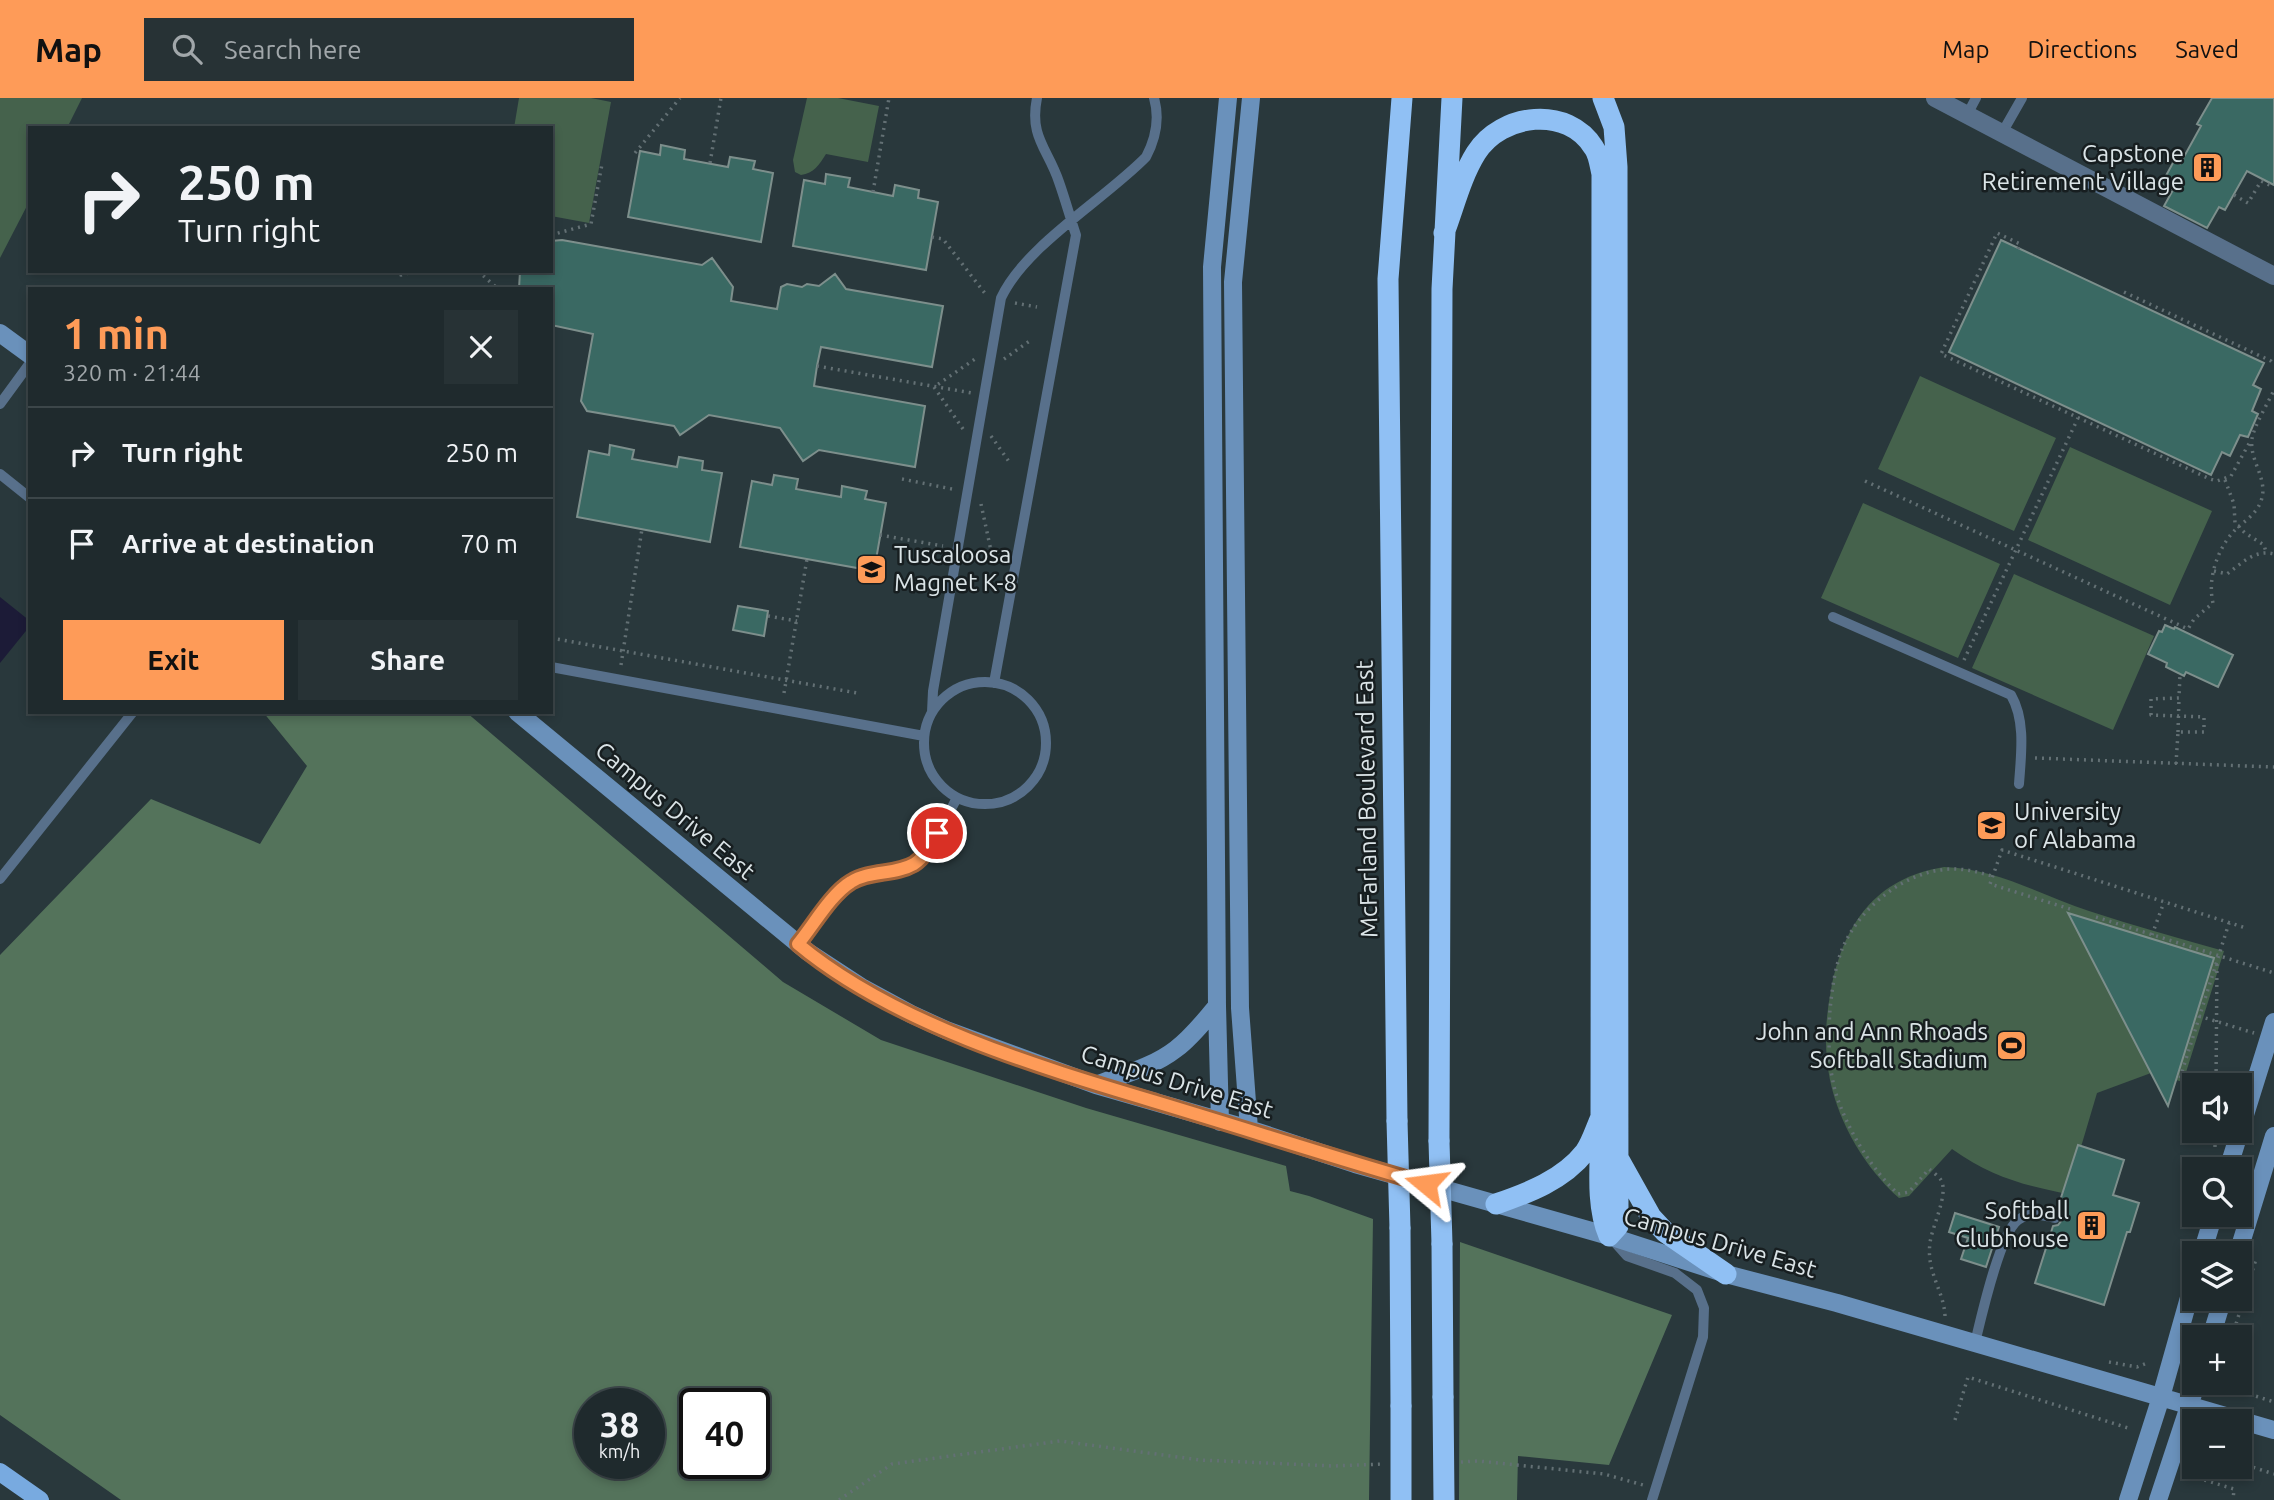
<!DOCTYPE html>
<meta charset="utf-8">
<style>
body{margin:0;font-family:Ubuntu,sans-serif;background:#273235;color:#f1f3f6;height:100vh;display:flex;flex-direction:column;font-size:26px;white-space:nowrap}
*{box-sizing:border-box;margin:0}
p{font-size:23px;color:#a1a7aa}
.icon{flex:none;width:38px;height:38px;fill:none;stroke:currentColor;stroke-width:2;stroke-linecap:round;stroke-linejoin:round}
.map{position:relative;flex:1;overflow:hidden}
.panel{position:absolute;left:28px;top:189px;width:525px;height:427px;display:flex;flex-direction:column;background:#1f2a2d;border-radius:0px;box-shadow:0 4px 10px #0003,0 0 0 2px #3c4649}
.panel>*{flex:none}
.guide{position:absolute;left:28px;top:28px;width:525px;height:147px;border-radius:0px;box-shadow:0 4px 10px #0003,0 0 0 2px #3c4649;background:#1f2a2d;color:#f1f3f6;overflow:hidden}
.buttons{position:absolute;left:2182px;top:975px;display:grid;gap:14px}
.buttons a{display:grid;place-items:center;width:70px;height:70px;border-radius:0px;background:#1f2a2d;box-shadow:0 4px 10px #0003,0 0 0 2px #3c4649;font-size:35px}
.speed{position:absolute;left:574px;top:1290px;display:flex;gap:14px;font-size:35px;font-weight:700;text-align:center}
.speed>*{display:grid;place-content:center;width:91px;height:91px;border-radius:50%;background:#1f2a2d;box-shadow:0 4px 10px #0003,0 0 0 2px #3c4649;line-height:1}
.speed small{font-size:18px;font-weight:400}
.speed .limit{border:4px solid #111;border-radius:10px;background:#fff;color:#111}
.pin{position:absolute;display:grid;place-items:center;width:60px;height:60px;color:#fff;margin:-30px;border:4px solid #fff;border-radius:50%;box-shadow:0 2px 7px #0007}
.me{position:absolute;width:77px;margin:-38px;rotate:286deg;stroke-linejoin:round;filter:drop-shadow(0 0 5px #0008)}
.turn{display:flex;align-items:center;gap:24px;height:147px;padding:0 35px;font-size:32px}
.turn .icon{width:91px;height:91px;stroke-width:2.5}
.turn b{display:block;font-size:49px;line-height:60px}
.round{display:grid;place-items:center;flex:none;width:74px;height:74px;border-radius:0px;background:#273235}
.overview{display:flex;align-items:center;justify-content:space-between;height:119px;padding:0 35px}
h1{font-size:42px;font-weight:600;line-height:52px;color:#fe9b58}
.primary-button{display:flex;gap:14px;margin-top:auto;padding:14px 35px}
.primary-button a{flex:1;height:80px;border-radius:0px;background:#fe9b58;color:#111;font-size:28px;font-weight:600;line-height:80px;text-align:center}
.primary-button a+a{background:#273235;color:#f1f3f6}
ul{padding:0;list-style:none}
li{display:flex;align-items:center;gap:21px;height:91px;padding:0 35px;border-top:2px solid #3c4649}
li div{flex:1}
li b{display:block;font-size:26px}
li em{font-style:normal}
header{display:flex;align-items:center;gap:42px;box-sizing:border-box;height:98px;padding:0 35px;background:#fe9b58;color:#111}
header strong{font-size:33px}
nav{display:flex;gap:38px;margin-inline-start:auto;font-size:24px}
.search{width:490px;height:63px;background:#273235;display:flex;align-items:center;gap:18px;box-sizing:border-box;padding:0 24px;border-radius:0px;color:#a1a7aa;font-size:26px}
.map>svg:first-child{display:block}
.green{fill:#45624c}
.forest{fill:#54735b;fill-rule:evenodd}
.water{fill:#1c1b37}
.building{fill:#3a6963;stroke:#7d8f8c;stroke-width:2}
.lines{fill:none;stroke-linecap:round;stroke-linejoin:round}
.path{stroke:#637074;stroke-width:3.5;stroke-dasharray:2 5;stroke-linecap:butt}
.lane{stroke:#58708b;stroke-width:10}
.street{stroke:#58708b;stroke-width:18}
.secondary{stroke:#6a91bb;stroke-width:18}
.primary{stroke:#78aae0;stroke-width:18}
.highway{stroke:#90c0f4;stroke-width:21}
.highway-bridge{stroke:#90c0f4;stroke-width:21}
.route-casing{stroke:#a56539;stroke-width:18}
.route{stroke:#fe9b58;stroke-width:12}
.labels{text-anchor:middle;stroke-width:5;stroke-linejoin:round;paint-order:stroke}
.poi-label{font-size:24px;fill:#dbe4e7;stroke:#171e20;text-anchor:end}
.street-label{font-size:24px;fill:#dbe4e7;stroke:#171e20}
</style>
<header>
<strong>Map</strong>
<div class="search"><svg class="icon" aria-label="search" viewBox="0 0 24 24"><circle cx="10" cy="10" r="6"/><path d="M15 15l6 6"/></svg>Search here</div>
<nav><a>Map</a><a>Directions</a><a>Saved</a></nav>
</header>
<div class="map">
<svg width="2274" height="1402" viewBox="0 0 2274 1402">
<rect width="100%" height="100%" fill="#29383c"/>
<!-- green -->
<path class="green" d="M0,0H82L67,30H30V102L0,160Z
M519,0H591L611,4L589,125L551,118V30H514Z
M807,0H838L879,8L868,64L826,56C819,67 814,75 801,77L795,74L793,62Z
M1920,278L2056,340L2014,433L1878,371Z
M2070,349L2212,413L2170,507L2028,442Z
M1863,405L2000,466L1958,560L1821,500Z
M2014,476L2154,538L2113,632L1972,570Z
M1944,769C1995,770 2041,797 2089,813C2134,828 2179,840 2224,853L2183,984L2151,975L2097,995L2067,1096C2022,1087 1990,1078 1952,1051L1909,1098L1899,1100C1866,1071 1839,1026 1830,982C1824,952 1825,922 1831,892C1843,827 1875,780 1944,769Z"/>
<!-- forest -->
<path class="forest" d="M263,614H466L783,884L881,942L1086,1010L1286,1068L1290,1093L1309,1098L1373,1121L1369,1402H121L0,1317V857L151,701L260,746L307,668ZM590,1306H649V1365H590ZM695,1306H754V1365H695Z
M1460,1144L1672,1217L1609,1367L1518,1358L1517,1402H1459Z"/>
<!-- water -->
<path class="water" d="M0,499L30,523V528L0,565Z"/>
<!-- building -->
<path class="building" d="M2212,0H2274V87L2247,73L2225,112L2219,109L2207,130L2164,108L2173,92L2162,85L2174,63L2180,66L2201,28L2197,26Z
M661,47L685,52L684,61L728,69L730,59L755,63L753,71L773,75L761,144L628,119L640,53L660,57Z
M826,76L850,80L848,89L893,98L895,87L919,92L918,100L938,104L926,172L793,148L804,82L825,86Z
M562,142L702,167L712,160L733,189L731,203L777,211L781,189L787,186L802,189L807,186L819,188L835,176L846,191L943,208L932,269L821,249L817,268L814,288L925,308L915,369L819,352L803,363L780,330L709,317L680,337L674,328L587,313L581,303L593,236L551,227V191H519L520,173H551V143Z
M2001,142L2264,265L2253,287L2261,291L2252,313L2258,316L2248,339L2240,337L2230,358L2222,354L2211,377L1949,254Z
M610,347L634,352L632,361L677,369L679,359L703,363L702,372L722,375L710,444L577,419L589,353L609,357Z
M774,377L798,381L796,391L841,399L842,388L867,393L865,401L886,405L874,473L740,449L752,383L772,387Z
M738,508L768,513L764,538L733,532Z
M2165,527L2174,531L2175,529L2233,557L2218,589L2186,574L2184,578L2166,569L2167,565L2148,556L2159,533L2162,534Z
M2068,815L2214,860L2168,1008Z
M2078,1047L2124,1062L2113,1097L2139,1105L2130,1134H2127L2104,1207L2035,1185L2053,1128L2058,1127L2062,1122V1117L2057,1112Z
M1955,1115L1999,1129L1986,1169L1961,1161L1968,1140L1949,1134Z"/>
<g class="lines">
<!-- path -->
<path class="path" d="M635,55L680,0
M710,65L721,0
M873,94L889,0
M2234,97L2248,105L2261,83L2274,89
M551,137L591,126L602,66
M932,139L943,141L987,198
M2018,151L2020,146L1997,135L1941,256L2210,381L2217,383L2231,378L2251,342
M394,173L401,177L416,173
M478,173L498,191
M2124,194L2271,263L2274,266
M1015,205L1037,209
M1004,261L1031,242
M817,268L972,295
M963,331L934,289L975,261
M991,338L1010,365
M902,381L952,391
M2225,382L2234,406L2235,425L2245,435L2264,447L2266,454
M1865,383L2188,531L2194,521L2213,505C2207,480 2218,449 2236,431C2245,423 2257,415 2261,403C2269,381 2249,363 2252,341C2253,330 2269,303 2274,292
M981,406L993,462
M880,437L943,448
M2214,473L2227,476C2242,465 2255,451 2274,456
M768,518L797,523
M551,540L857,595
M1964,562L2078,320
M621,567L642,431
M784,595L807,461
M2178,634L2179,600
M2035,660L2274,669
M2176,666L2178,634H2204V619L2151,617V601L2179,600L2180,576
M2070,811L1990,786L2002,752L2246,830
M2096,819L2274,875
M2152,837L2164,804
M2199,918L2254,935
M2180,980L2229,825
M2216,987L2217,863
M2215,1049V1032
M1945,1218C1944,1193 1926,1174 1930,1145C1932,1128 1949,1096 1941,1082C1938,1078 1933,1074 1929,1071L1909,1094L1898,1096C1871,1070 1851,1037 1838,1002C1828,973 1828,942 1830,912C1832,892 1835,868 1843,849C1862,805 1916,764 1966,772C1975,773 1984,776 1992,778
M2232,1239L2256,1161
M2109,1264L2137,1269L2147,1265
M2218,1284V1286L2274,1304
M1955,1322L1968,1279L2128,1330
M1461,1364L1478,1363L1604,1376L1643,1387
M2240,1365L2274,1376
M2191,1378L2234,1391L2233,1402
M839,1402L892,1366L1060,1343L1200,1362L1333,1368L1383,1366"/>
<!-- lane -->
<path class="lane" d="M1967,17L1976,0
M2002,35L2022,0
M0,306L30,265
M0,376L30,400
M1833,519L2011,597C2026,623 2021,657 2019,686
M551,569L924,638
M924 645a61 61 0 1 1 122 0a61 61 0 1 1-122 0Z
M994,585L1076,137C1070,119 1065,101 1059,84C1048,51 1029,39 1037,0
M932,614L933,593L1001,200C1025,148 1105,101 1146,59C1156,40 1160,21 1154,0
M0,781L133,614
M798,846C813,828 831,797 850,784C866,774 884,775 902,770C931,763 943,724 957,700
M1611,1140L1627,1158L1675,1175L1697,1192L1704,1210L1703,1239L1652,1402
M1975,1245C1981,1220 2000,1135 2018,1122C2030,1113 2042,1117 2055,1120"/>
<!-- street -->
<path class="street" d="M1935,0L2274,178"/>
<!-- secondary -->
<path class="secondary" d="M0,235L30,257
M517,614L808,854L863,890L911,916L946,932L1096,987L1249,1031L1355,1066L1609,1138L1726,1176L1837,1205L2274,1332
M1096,987C1122,977 1153,969 1176,951C1192,939 1204,923 1217,908
M1220,1024L1217,908L1212,169L1228,0
M1249,1031L1240,910L1233,184L1251,0
M2228,1071L2274,924
M2202,1155L2214,1116
M2238,1155L2274,1038
M2211,1239L2223,1200
M2128,1402L2161,1299L2194,1182
M2158,1402L2197,1284"/>
<!-- primary -->
<path class="primary" d="M0,1374L40,1402"/>
<!-- highway -->
<path class="highway" d="M1444,135C1454,109 1461,79 1476,55C1501,15 1568,7 1594,50C1599,57 1600,68 1602,76L1601,1019C1596,1030 1592,1044 1585,1054C1563,1082 1528,1095 1496,1106
M1397,1023L1388,181L1402,0
M1601,1028C1601,1064 1595,1105 1609,1138L1618,1128L1617,69L1614,29L1603,0
M1439,1043L1442,191L1452,0
M1618,1060L1651,1119L1665,1134L1726,1176
M1400,1130L1401,1308
M1442,1146L1443,1299"/>
<!-- highway-bridge -->
<path class="highway-bridge" d="M1397,1023L1400,1130
M1439,1043L1442,1146
M1443,1299L1444,1402
M1401,1308V1402"/>
</g>
<g class="lines">
<defs>
<path id="route" d="M937,735C931,746 925,759 914,766C895,777 870,772 851,784C831,796 813,828 798,846C894,926 1039,969 1156,1004C1246,1031 1335,1060 1426,1086"/>
</defs>
<!-- route casing -->
<use href="#route" class="route-casing"/>
<!-- route -->
<use href="#route" class="route"/>
</g>
<!-- icons -->
<defs>
<symbol id="building-square" viewBox="-11 -11 22 22"><rect x="-9" y="-9" width="18" height="18" rx="4" fill="#fe9b58" stroke="#171e20"/><path d="M-4-6H4V6H1V3H-1V6H-4ZM-2.5-4.3h1.7v1.8h-1.7ZM.8-4.3h1.7v1.8H.8ZM-2.5-1h1.7V.8h-1.7ZM.8-1h1.7V.8H.8Z" fill="#111"/></symbol>
<symbol id="school-square" viewBox="-11 -11 22 22"><rect x="-9" y="-9" width="18" height="18" rx="4" fill="#fe9b58" stroke="#171e20"/><path d="M0-5L7-2L0 1L-7-2ZM-4 1L0 2.5L4 1V4Q0 6-4 4Z" fill="#111"/></symbol>
<symbol id="university-square" viewBox="-11 -11 22 22"><rect x="-9" y="-9" width="18" height="18" rx="4" fill="#fe9b58" stroke="#171e20"/><path d="M0-5L7-2L0 1L-7-2ZM-4 1L0 2.5L4 1V4Q0 6-4 4Z" fill="#111"/></symbol>
<symbol id="stadium-square" viewBox="-11 -11 22 22"><rect x="-9" y="-9" width="18" height="18" rx="4" fill="#fe9b58" stroke="#171e20"/><path d="M0-5a6.5 5 0 1 0 0 10a6.5 5 0 1 0 0-10ZM-3.5-1.8h7v3.6h-7Z" fill="#111"/></symbol>
</defs>
<g fill-rule="evenodd">
<use href="#building-square" x="2190" y="52" width="35" height="35"/>
<use href="#school-square" x="854" y="454" width="35" height="35"/>
<use href="#university-square" x="1974" y="710" width="35" height="35"/>
<use href="#stadium-square" x="1994" y="930" width="35" height="35"/>
<use href="#building-square" x="2074" y="1110" width="35" height="35"/>
</g>
<g class="labels">
<!-- poi labels -->
<g class="poi-label">
<text x="2184" y="64">Capstone<tspan x="2184" dy="28">Retirement Village</tspan></text>
<text x="894" y="465" text-anchor="start">Tuscaloosa<tspan x="894" dy="28">Magnet K-8</tspan></text>
<text x="2014" y="722" text-anchor="start">University<tspan x="2014" dy="28">of Alabama</tspan></text>
<text x="1988" y="942">John and Ann Rhoads<tspan x="1988" dy="28">Softball Stadium</tspan></text>
<text x="2069" y="1121">Softball<tspan x="2069" dy="28">Clubhouse</tspan></text>
</g>
<!-- street labels -->
<g class="street-label">
<text transform="translate(1367 701) rotate(-91)" y="8">McFarland Boulevard East</text>
<text transform="translate(675 713) rotate(40)" y="8">Campus Drive East</text>
<text transform="translate(1177 984) rotate(17)" y="8">Campus Drive East</text>
<text transform="translate(1720 1145) rotate(16)" y="8">Campus Drive East</text>
</g>
</g>
</svg>
<div class="buttons">
<a><svg class="icon" aria-label="sound" viewBox="0 0 24 24"><path d="M4 9h4l5-4v14l-5-4H4zM17 9q2 3 0 6"/></svg></a>
<a><svg class="icon" aria-label="search" viewBox="0 0 24 24"><circle cx="10" cy="10" r="6"/><path d="M15 15l6 6"/></svg></a>
<a><svg class="icon" aria-label="layers" viewBox="0 0 24 24"><path d="M12 4l9 5-9 5-9-5zM3 14l9 5 9-5"/></svg></a>
<a>+</a>
<a>−</a>
</div>
<div class="speed"><div>38<small>km/h</small></div><div class="limit">40</div></div>
<div class="pin" style="left:937px;top:735px;background:#d93025"><svg class="icon" aria-label="arrive" viewBox="0 0 24 24"><path d="M6 21V4h12l-3 4 3 4H6"/></svg></div>
<svg class="me" style="left:1426px;top:1086px" viewBox="-20 -20 40 40"><path d="M0-17L14 15 0 8-14 15z" fill="#fe9b58" stroke="#fff" stroke-width="4"/></svg>
<div class="guide">
<div class="turn"><svg class="icon" aria-label="right" viewBox="0 0 24 24"><path d="M7 20v-9h11M14 6l5 5-5 5"/></svg><div><b>250 m</b>Turn right</div></div>
</div>
<section class="panel">
<div class="overview"><div><h1>1 min</h1><p>320 m · 21:44</p></div><a class="round"><svg class="icon" aria-label="close" viewBox="0 0 24 24"><path d="M6 6l12 12M18 6L6 18"/></svg></a></div>
<ul>
<li><svg class="icon" aria-label="right" viewBox="0 0 24 24"><path d="M7 20v-9h11M14 6l5 5-5 5"/></svg><div><b>Turn right</b></div><em>250 m</em></li>
<li><svg class="icon" aria-label="arrive" viewBox="0 0 24 24"><path d="M6 21V4h12l-3 4 3 4H6"/></svg><div><b>Arrive at destination</b></div><em>70 m</em></li>
</ul>
<div class="primary-button"><a>Exit</a><a>Share</a></div>
</section>
</div>
